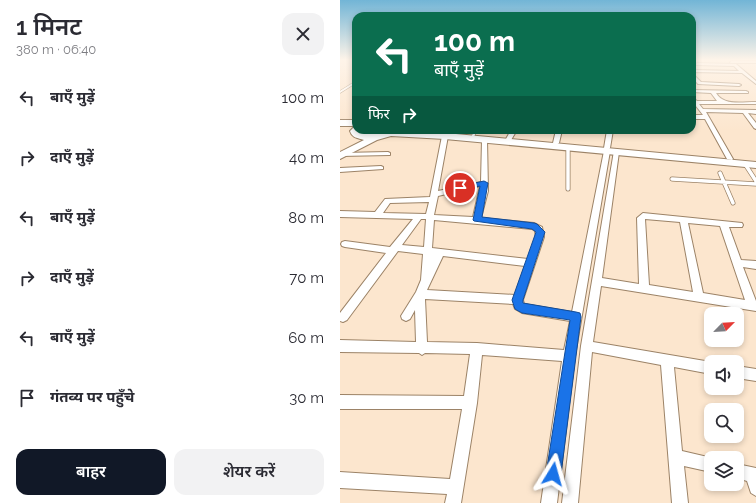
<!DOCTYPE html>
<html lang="hi">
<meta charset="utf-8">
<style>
body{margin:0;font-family:Raleway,"Noto Sans Devanagari",sans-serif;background:#f2f2f3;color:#2b2b33;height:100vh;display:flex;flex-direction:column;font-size:15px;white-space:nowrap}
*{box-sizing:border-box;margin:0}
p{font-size:13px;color:#7c7c81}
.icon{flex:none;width:22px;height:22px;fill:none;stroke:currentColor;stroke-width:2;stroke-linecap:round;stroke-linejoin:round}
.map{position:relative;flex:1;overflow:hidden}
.sheet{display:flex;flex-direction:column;background:#fff;width:340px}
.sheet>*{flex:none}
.hud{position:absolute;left:12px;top:12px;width:344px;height:122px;border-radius:12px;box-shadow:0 2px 6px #0003;background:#0b6e4f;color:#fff;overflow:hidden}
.needle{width:26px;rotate:66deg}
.controls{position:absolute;left:364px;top:307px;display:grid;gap:8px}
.controls a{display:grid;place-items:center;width:40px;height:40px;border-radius:8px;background:#fff;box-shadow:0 2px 6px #0003;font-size:20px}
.pin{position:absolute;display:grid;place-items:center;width:34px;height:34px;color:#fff;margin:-17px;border:2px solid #fff;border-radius:50%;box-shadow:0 1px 4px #0007}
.me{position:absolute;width:44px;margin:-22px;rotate:8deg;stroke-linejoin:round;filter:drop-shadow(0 0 3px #0008)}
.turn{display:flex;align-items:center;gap:14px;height:84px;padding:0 16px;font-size:18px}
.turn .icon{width:52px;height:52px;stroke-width:2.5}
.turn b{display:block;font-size:28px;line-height:34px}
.then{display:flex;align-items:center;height:38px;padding:0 16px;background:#0003;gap:8px;font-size:15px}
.round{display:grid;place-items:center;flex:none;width:42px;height:42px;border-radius:12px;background:#f2f2f3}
.overview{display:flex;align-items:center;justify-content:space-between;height:68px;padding:0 16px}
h1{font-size:24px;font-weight:600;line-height:30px}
.primary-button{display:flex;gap:8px;margin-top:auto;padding:8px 16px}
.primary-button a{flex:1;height:46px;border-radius:12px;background:#111827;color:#fff;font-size:16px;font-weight:600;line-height:46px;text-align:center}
.primary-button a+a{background:#f2f2f3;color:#2b2b33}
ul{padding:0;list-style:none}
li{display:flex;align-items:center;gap:12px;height:60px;padding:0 16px}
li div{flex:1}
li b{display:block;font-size:15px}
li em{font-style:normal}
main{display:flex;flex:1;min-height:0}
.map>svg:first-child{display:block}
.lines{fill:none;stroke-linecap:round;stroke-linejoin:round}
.lane-far2-casing{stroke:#9c8367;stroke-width:3}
.lane-far1-casing{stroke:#9c8367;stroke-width:3.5}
.lane-casing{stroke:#9c8367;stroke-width:5}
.street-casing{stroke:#9c8367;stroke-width:2}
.primary-casing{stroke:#9c8367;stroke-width:2}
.lane-far2{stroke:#fff;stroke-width:2}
.lane-far1{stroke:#fff;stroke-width:2.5}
.lane{stroke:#fff;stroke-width:3.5}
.street{fill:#fff;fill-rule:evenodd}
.primary{fill:#fff;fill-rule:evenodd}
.route{fill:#1a73e8;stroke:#114b97}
</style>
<main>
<section class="sheet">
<div class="overview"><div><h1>1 मिनट</h1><p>380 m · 06:40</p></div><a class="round"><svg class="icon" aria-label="close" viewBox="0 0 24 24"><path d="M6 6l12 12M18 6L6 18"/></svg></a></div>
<ul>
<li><svg class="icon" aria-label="left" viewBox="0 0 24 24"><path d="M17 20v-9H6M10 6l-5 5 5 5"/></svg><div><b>बाएँ मुड़ें</b></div><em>100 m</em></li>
<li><svg class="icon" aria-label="right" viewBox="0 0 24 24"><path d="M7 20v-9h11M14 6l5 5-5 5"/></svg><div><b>दाएँ मुड़ें</b></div><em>40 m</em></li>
<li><svg class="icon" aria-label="left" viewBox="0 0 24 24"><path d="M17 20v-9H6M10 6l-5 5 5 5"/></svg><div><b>बाएँ मुड़ें</b></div><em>80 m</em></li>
<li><svg class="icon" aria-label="right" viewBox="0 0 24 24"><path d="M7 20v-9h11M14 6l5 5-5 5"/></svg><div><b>दाएँ मुड़ें</b></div><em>70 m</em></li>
<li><svg class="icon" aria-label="left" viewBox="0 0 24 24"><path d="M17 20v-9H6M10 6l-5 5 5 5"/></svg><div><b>बाएँ मुड़ें</b></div><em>60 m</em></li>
<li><svg class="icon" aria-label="arrive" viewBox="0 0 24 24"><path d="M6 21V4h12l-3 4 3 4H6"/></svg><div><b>गंतव्य पर पहुँचे</b></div><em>30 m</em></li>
</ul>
<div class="primary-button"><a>बाहर</a><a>शेयर करें</a></div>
</section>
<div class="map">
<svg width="416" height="503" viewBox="0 0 416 503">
<rect width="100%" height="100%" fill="#fce6ce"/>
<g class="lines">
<defs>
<path id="lane-far2" d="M0,92L16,82"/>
<path id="lane-far1" d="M133,136L136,130"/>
<path id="lane" d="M228,148V189
M405,164L416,181
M380,173L393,203
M332,179L416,184"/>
<path id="street" d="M391,61H416V63H390Z
M357,63L396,64L416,81V84L402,73L352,72V70L399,71L394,66L356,65Z
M352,73L361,82L399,84L401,85L399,86L358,84L352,77Z
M352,90L406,91L408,92V93H376C384,106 401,102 416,102V104H359L363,109L416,110V114L408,113L416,123V129L414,128L403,113L366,112L393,159L392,160L387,159L365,119H352V115H363L352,101V97L357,101H377L371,93L352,92Z
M171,130H177L171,140H167L166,139Z
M216,130H222L219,143L216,145L213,143Z
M267,130H273L270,148L269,149L270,151L235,356L217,503H201L222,361L142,355L137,403L121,503H105L107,494L0,488V472L110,479L122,409H0V395L124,396L130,354L85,353L82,355L79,353L0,352V340L76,342L75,310L70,319L66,321L62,319L61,316L76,292L81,280L83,254L58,251L7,320L3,322L0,321V313L46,253L5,247L2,246L1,244L2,242L5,241L50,247L73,219L0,217V211L35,212L45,199L90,197L102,136L105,134L108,136L98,191L141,182L142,140L147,139L148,191L141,218L194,223L202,227L204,237L183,300L184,304L232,312L264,151L265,149L264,148ZM140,186L133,217L94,215L98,196ZM89,202L86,214L43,213L50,203ZM81,219H86L84,247L62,245ZM94,220L192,229L195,231L196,237L188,259L92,248ZM103,256L185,266L175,295L87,290ZM85,299L173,304L175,309L182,313L230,321L224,350L137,343L87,342Z
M274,151L279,152L262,278L299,284L297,218L303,213L402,223L403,225L402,227H389L401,260L416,261V269L403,267L416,301V311L261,286L253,342L371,362V374L334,367L342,451L372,458L371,472L344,466L348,503H332L321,365L252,352L238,503H222L241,346ZM305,219L340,222L353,292L309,285ZM348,223L380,226L405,300L363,293Z
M48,152L50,153V155L0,156V154L2,153Z
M41,166L43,167V169L0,172V168Z
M397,366L416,369V381L397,378Z
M397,464L416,468V496L411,493L407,481L397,478Z"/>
<path id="primary" d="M0,120H16V130H19V132L35,134L48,130H58L105,133L416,162V168L105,139L51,136L37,140L0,159V152L24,140C18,138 12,138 10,131L15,126H0Z"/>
</defs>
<!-- lane-far2 casing -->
<use href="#lane-far2" class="lane-far2-casing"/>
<!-- lane-far1 casing -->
<use href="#lane-far1" class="lane-far1-casing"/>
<!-- lane casing -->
<use href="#lane" class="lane-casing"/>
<!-- street casing -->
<use href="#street" class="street-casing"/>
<!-- primary casing -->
<use href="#primary" class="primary-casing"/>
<!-- lane-far2 -->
<use href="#lane-far2" class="lane-far2"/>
<!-- lane-far1 -->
<use href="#lane-far1" class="lane-far1"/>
<!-- lane -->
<use href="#lane" class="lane"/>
<!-- street -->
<use href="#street" class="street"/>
<!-- primary -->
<use href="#primary" class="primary"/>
</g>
<!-- sky -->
<linearGradient id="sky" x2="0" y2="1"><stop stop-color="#72b5d6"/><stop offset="0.46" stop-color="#fef4e9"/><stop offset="1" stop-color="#fef4e9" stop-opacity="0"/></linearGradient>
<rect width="416" height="130" fill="url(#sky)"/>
<!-- route -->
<path class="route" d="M144,181L148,183L142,217L194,223L197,224L205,232L183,300V303L236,312L240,313L241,317L221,474L219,479L213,481L208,479L206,474L230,320L182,313L175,309L172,300L196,232L192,229L134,221L133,220L140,186L120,191L116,188L117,187Z"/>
</svg>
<div class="controls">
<a><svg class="needle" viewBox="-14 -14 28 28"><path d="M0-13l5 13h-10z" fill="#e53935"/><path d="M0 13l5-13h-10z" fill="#7c7c81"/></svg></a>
<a><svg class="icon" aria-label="sound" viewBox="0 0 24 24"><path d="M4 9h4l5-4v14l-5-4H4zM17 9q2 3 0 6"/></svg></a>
<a><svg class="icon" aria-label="search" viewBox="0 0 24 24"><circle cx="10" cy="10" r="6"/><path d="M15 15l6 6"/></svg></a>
<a><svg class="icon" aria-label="layers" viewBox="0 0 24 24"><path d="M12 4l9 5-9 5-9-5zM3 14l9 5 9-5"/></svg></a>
</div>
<div class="pin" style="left:120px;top:188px;background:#d93025"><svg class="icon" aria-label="arrive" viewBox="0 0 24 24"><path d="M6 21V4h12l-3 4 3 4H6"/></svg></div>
<svg class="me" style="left:213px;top:474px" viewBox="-20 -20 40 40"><path d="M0-17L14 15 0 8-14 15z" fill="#1a73e8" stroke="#fff" stroke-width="4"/></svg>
<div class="hud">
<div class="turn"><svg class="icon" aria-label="left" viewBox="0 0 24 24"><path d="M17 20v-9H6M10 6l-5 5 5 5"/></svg><div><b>100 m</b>बाएँ मुड़ें</div></div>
<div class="then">फिर<svg class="icon" aria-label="right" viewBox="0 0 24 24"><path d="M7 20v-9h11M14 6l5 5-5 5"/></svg></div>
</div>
</div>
</main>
